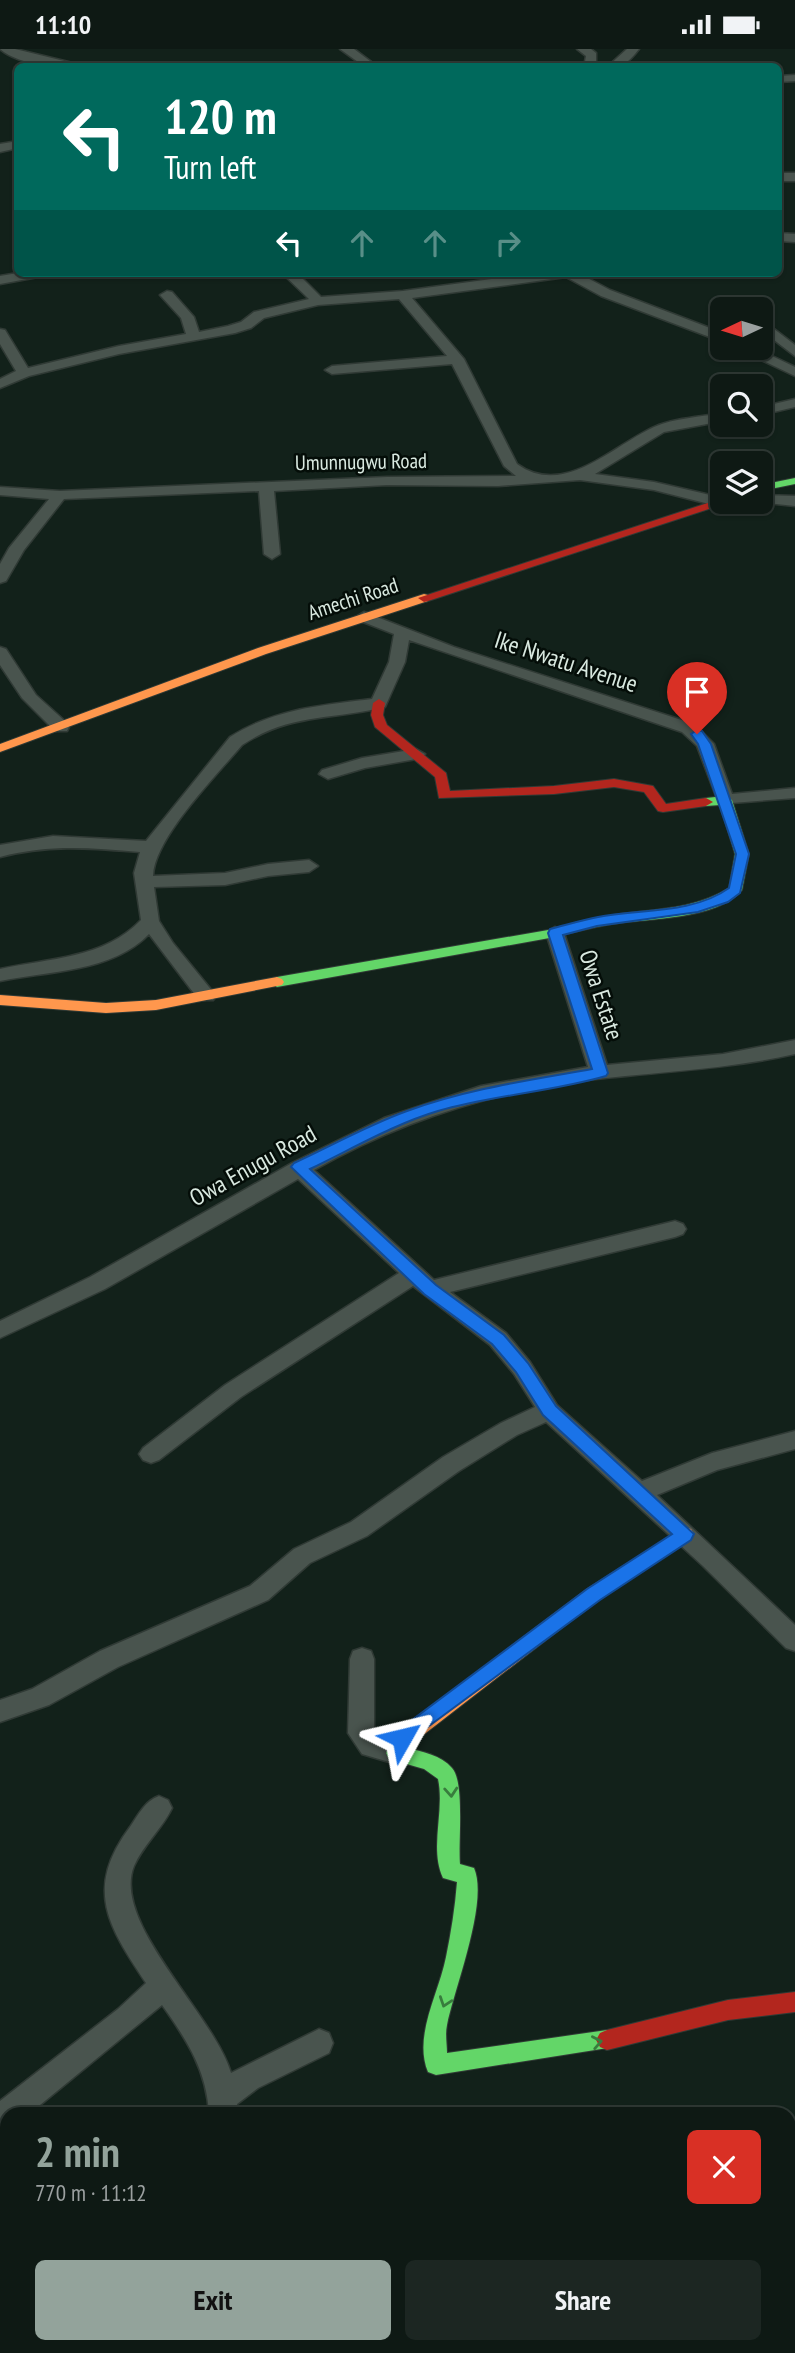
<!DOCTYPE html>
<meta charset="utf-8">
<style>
body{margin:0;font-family:"PT Sans Narrow",sans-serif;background:#1c2622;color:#f1f3f6;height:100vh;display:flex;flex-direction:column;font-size:26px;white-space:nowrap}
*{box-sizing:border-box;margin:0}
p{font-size:23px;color:#9ba0a0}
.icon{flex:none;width:38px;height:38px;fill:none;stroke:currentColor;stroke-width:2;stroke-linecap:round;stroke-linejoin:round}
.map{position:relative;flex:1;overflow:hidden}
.details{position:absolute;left:0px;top:2058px;width:796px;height:247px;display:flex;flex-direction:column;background:#0e1914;border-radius:21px 21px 0 0;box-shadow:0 2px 5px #0004,0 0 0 2px #2e3834}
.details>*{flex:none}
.guide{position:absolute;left:14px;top:14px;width:768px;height:214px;border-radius:10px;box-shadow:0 2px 5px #0004,0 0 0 2px #2e3834;background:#00695c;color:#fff;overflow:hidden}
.needle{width:46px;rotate:266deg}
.controls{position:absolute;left:710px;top:248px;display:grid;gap:14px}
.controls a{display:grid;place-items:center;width:63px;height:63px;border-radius:10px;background:#0e1914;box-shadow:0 2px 5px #0004,0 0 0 2px #2e3834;font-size:35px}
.pin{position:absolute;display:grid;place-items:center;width:60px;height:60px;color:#fff;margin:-72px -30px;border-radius:50% 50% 50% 0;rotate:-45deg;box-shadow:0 0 7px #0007}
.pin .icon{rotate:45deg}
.me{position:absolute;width:77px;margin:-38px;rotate:53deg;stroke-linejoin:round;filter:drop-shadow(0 0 5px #0008)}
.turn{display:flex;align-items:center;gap:24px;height:147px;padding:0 35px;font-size:32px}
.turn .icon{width:91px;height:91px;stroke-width:2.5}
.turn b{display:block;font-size:49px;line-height:60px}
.lanes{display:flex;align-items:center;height:66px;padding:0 35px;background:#0003;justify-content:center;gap:35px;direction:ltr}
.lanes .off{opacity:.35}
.round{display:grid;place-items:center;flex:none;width:74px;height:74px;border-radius:10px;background:#1c2622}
.overview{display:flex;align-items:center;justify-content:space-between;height:119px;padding:0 35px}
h1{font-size:42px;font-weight:700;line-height:52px;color:#93a39b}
.primary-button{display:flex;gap:14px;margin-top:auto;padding:14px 35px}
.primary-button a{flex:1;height:80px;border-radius:10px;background:#93a39b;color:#111;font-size:28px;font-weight:700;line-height:80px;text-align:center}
.primary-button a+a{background:#1c2622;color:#f1f3f6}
.status{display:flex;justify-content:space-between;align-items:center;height:49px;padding:0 35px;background:#0e1914;direction:ltr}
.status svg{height:19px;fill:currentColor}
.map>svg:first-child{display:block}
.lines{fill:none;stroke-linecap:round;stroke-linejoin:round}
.street-casing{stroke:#303a35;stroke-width:3}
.fast-casing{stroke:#303a35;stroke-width:2}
.slow-casing{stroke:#303a35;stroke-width:2}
.jam-casing{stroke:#303a35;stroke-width:2}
.street{fill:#49544e;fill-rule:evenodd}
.fast{fill:#63d668;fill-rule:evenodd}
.slow{fill:#ff974d;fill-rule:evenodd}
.jam{fill:#b3261e;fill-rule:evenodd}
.oneway{stroke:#387c3d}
.route{fill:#1a73e8;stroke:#114b97;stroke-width:2}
.labels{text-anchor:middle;stroke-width:5;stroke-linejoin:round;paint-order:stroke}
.far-street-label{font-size:21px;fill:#d9e9e0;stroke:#040d08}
.street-label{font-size:24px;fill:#d9e9e0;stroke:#040d08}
</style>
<div class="status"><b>11:10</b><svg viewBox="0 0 49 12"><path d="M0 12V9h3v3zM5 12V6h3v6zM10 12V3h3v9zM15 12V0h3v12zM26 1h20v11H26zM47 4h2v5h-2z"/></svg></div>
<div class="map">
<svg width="795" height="2304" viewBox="0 0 795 2304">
<rect width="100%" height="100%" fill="#12211a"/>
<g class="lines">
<defs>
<path id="street" d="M0,0H15L89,18C63,18 21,18 0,0Z
M340,0H354L378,18H365Z
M577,0H591L596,4V18H584L586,7Z
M627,0H639C629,13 623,18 607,18Z
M795,26V32L779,33V27Z
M18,92V99L0,103V95Z
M779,124H795V132H779Z
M779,184L795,185V193L779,192Z
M18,224H45L38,228L0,235V227Z
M282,224H297L321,248L403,242L535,224H578L610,241L723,284V293L601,247L566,228L412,249L464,310L517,415C564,449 612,397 654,378C674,369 701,368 723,364V372L664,383L595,425L654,433L723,449V453H728L721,458L654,441L580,431L498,437L387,436L274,442L280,505L272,510L264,505L259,442L64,450L24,501L6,532L0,534V515L9,499L49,450L0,446V438L60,442L387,428L516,427L504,417L452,315L332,325L325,321L332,317L447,307L399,250L318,256L264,269L251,279L235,284L119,305L29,327L0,339V330L16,322L0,295V280L5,281L28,319L119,297L186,285L181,269L160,246L167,242L172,243L194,268L199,283L228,277L241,273L254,263L309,250Z
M761,270L795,296V307L761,281Z
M736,299H755L795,318V327Z
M795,350V358L761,366V358Z
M761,446L795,447V457L756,453H761Z
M364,563L454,598L694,675L714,695L732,745L795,739V749L719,755L697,697L682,683L409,591L405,613L385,658C332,671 290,664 242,696C217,726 154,789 153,827L225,824L268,815L309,811L318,817L309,823L268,827L225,836L154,838L159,872L173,894L213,943L216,947L213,951H199L149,885C113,923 48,922 0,932V920C49,909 104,910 141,871L134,824L140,803C90,799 49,795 0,808V796L53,787L146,792L230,688C274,660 322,656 372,650L389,613L394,585L358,571L356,568Z
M0,598L6,600L36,646L67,674L69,678L67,682H55L22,649L0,616Z
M416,700L425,705L422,709L365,719L328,730L319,725L322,721L362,709Z
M555,878L564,884L607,1016L723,1005L795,991V1005C724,1021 651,1023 579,1032C485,1045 397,1074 314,1121L434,1231L675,1172L683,1175L686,1180L683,1185L675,1188L450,1243L506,1284L530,1313L557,1356L642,1432L712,1404L795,1382V1400L717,1421L657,1446L795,1576V1602L786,1599L703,1517L546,1373L517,1386L459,1422L367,1487L310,1514L268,1551L118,1618L49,1656L0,1673V1651L32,1640L100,1602L250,1537L294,1500L351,1473L443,1408L501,1374L535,1358L514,1325L490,1296L413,1237L241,1348L159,1411L151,1414L143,1411L139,1405L143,1399L225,1336L399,1224L298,1130L105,1240L0,1289V1272L90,1228L292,1114L384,1069L481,1037L588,1018L546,884Z
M362,1599L371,1602L374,1610V1683L382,1690L405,1696L409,1704L405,1712L396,1715L362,1705L348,1684L350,1610L353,1602Z
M159,1747L168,1751L172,1759C162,1780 143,1796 134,1817C111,1874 213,1964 231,2024L319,1980L329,1984L333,1994L329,2004L258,2039L237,2055V2065H209C207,2022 187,1991 162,1956L29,2065H7V2081L0,2084V2052L118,1960L146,1934C108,1877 84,1840 130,1778C138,1766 145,1752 159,1747Z
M7,2298H45L43,2304H5Z
M188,2298H219L221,2304H190Z
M234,2298H267L269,2304H236Z
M310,2298H342L340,2304H308Z
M750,2298H782L784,2304H752Z"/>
<path id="fast" d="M795,429V435L761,442V436Z
M725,747L732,751L749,805L742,841C716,871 650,869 613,875C593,878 574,883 555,888L277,938L270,933L277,928L554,880C573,874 593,869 613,866C653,860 693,861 729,839L735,805L720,756L706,757L699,753L706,749Z
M402,1683L409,1685L412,1691L408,1699C423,1703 441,1706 452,1719C465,1733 458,1794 460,1815L474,1819C489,1853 454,1940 447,1976C445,1985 447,1995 447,2004L607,1981L614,1984L618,1991L614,1998L436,2026L428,2023C413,1987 439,1944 446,1908C451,1883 455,1859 457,1833L443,1829C429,1799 445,1762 438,1730L424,1720L389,1710L386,1704L395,1685Z"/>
<path id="slow" d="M424,545L428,546V552L266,605L0,703V695L258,599Z
M277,928L282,930L284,933L282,936L156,961L106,964L0,956V946L106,954L156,951Z
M685,1478L691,1480L694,1485L691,1490L599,1550L409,1697L402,1699L395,1697L392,1691L395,1685L587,1540Z"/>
<path id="jam" d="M723,449V453L727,454L428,552L424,553L418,549Z
M379,650L385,654L383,666L387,676L446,724L450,742L554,737L614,730L653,737L666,755L706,749L713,753L706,757L663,763L658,762L644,743L614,738L554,745L439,749L435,728L375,678L371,666L373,654Z
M795,1943V1963L728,1971L607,2001L600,1998L596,1991L600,1984L607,1981L728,1951Z"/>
</defs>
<!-- street casing -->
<use href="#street" class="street-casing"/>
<!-- fast casing -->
<use href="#fast" class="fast-casing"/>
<!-- slow casing -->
<use href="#slow" class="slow-casing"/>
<!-- jam casing -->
<use href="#jam" class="jam-casing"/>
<!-- street -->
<use href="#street" class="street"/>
<!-- fast -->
<use href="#fast" class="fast"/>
<!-- slow -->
<use href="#slow" class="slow"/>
<!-- jam -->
<use href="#jam" class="jam"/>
</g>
<!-- one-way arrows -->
<defs><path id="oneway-chevron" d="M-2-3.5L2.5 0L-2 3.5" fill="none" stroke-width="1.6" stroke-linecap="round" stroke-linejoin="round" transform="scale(1.75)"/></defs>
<g class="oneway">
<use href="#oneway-chevron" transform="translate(451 1743) rotate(86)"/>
<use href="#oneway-chevron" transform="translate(445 1953) rotate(109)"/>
<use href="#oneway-chevron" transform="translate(597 1993) rotate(-11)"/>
</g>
<!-- route -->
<path class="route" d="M697,681L702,682L711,695L749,805L740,844L728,853L698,863L597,877L563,886L608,1024L606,1027C551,1043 493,1046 438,1062C394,1075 352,1100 310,1120L436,1236L504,1286L528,1314L556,1357L694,1485L691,1491L600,1551L402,1697L396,1695L393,1689L396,1683L587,1540L672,1485L543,1366L516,1323L492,1295L424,1245L291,1118L294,1114C331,1097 368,1076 407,1062C466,1040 530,1031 592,1020L548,884L550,880C566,876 582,871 598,868C639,860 693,865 729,839L736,805L698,695L691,685Z"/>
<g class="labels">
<!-- far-street labels -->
<g class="far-street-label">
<text transform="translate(361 413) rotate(-1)" y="7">Umunnugwu Road</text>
<text transform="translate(353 550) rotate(-18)" y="7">Amechi Road</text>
</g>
<!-- street labels -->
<g class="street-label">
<text transform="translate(566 613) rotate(18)" y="8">Ike Nwatu Avenue</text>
<text transform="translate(601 946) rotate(72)" y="8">Owa Estate</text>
<text transform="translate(253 1117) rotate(-29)" y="8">Owa Enugu Road</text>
</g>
</g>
</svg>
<div class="controls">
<a><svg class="needle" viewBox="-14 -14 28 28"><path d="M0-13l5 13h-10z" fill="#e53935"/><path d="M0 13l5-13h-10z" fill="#9ba0a0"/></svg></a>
<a><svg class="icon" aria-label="search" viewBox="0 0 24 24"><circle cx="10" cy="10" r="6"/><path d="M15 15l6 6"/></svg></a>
<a><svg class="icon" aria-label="layers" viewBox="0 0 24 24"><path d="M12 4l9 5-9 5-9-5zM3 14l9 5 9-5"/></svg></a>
</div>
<div class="pin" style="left:697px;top:685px;background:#d93025"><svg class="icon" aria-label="arrive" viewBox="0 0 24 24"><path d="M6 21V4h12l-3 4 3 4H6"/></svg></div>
<svg class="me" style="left:402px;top:1689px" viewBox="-20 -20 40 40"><path d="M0-17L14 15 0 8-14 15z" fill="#1a73e8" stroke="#fff" stroke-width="4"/></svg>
<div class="guide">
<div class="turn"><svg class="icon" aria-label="left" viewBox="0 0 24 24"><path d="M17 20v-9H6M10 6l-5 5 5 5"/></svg><div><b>120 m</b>Turn left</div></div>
<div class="lanes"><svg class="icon" aria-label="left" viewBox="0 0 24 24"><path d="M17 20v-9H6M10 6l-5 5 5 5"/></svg><svg class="icon off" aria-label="ahead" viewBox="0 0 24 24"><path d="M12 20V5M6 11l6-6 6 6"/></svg><svg class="icon off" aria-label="ahead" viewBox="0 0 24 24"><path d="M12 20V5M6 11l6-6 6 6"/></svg><svg class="icon off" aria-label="right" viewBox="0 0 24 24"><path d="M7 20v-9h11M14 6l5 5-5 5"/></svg></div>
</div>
<section class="details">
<div class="overview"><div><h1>2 min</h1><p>770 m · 11:12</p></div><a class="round" style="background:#d93025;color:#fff"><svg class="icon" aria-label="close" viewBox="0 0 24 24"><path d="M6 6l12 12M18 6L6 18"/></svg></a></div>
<div class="primary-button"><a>Exit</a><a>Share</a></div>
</section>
</div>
